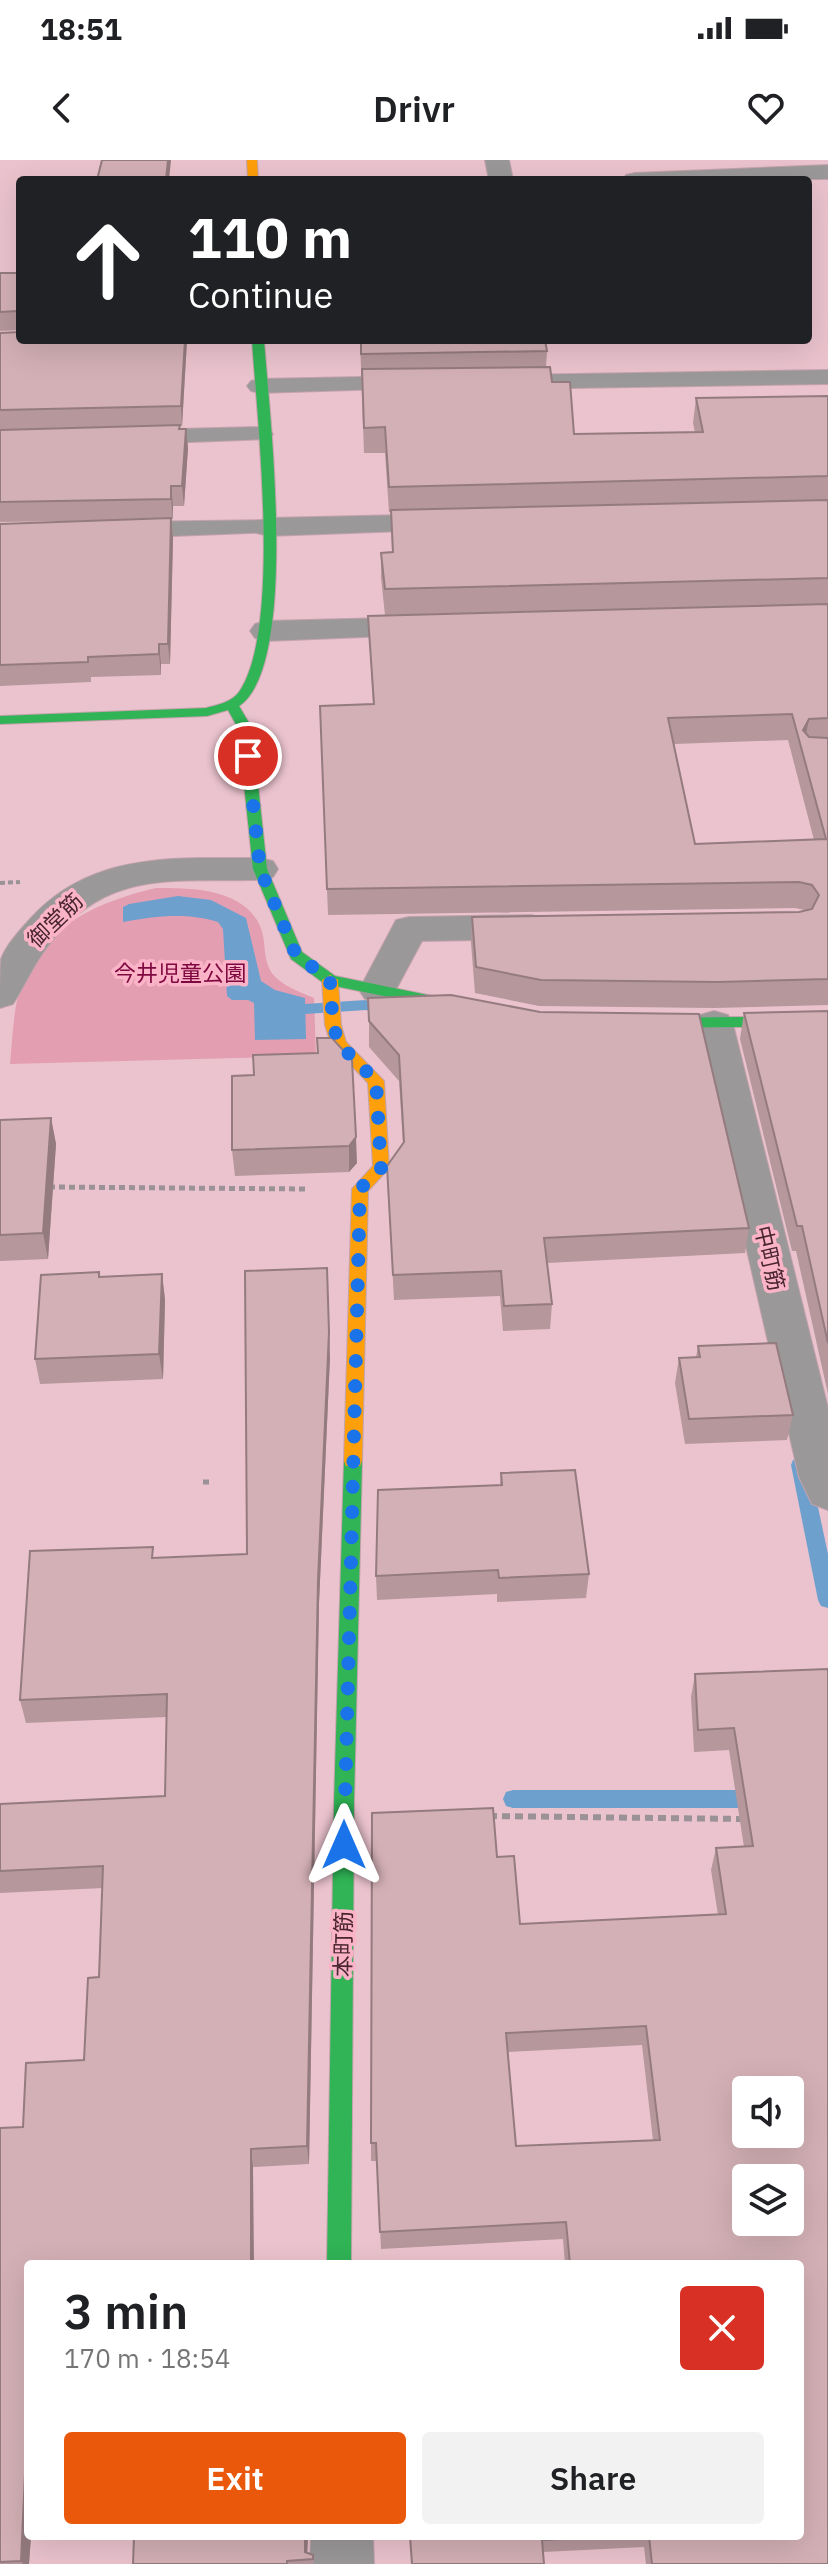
<!DOCTYPE html>
<meta charset="utf-8">
<style>
body{margin:0;font-family:"IBM Plex Sans","Noto Sans JP",sans-serif;background:#f2f2f2;color:#202124;height:100vh;display:flex;flex-direction:column;font-size:30px;white-space:nowrap}
*{box-sizing:border-box;margin:0}
p{font-size:26px;color:#757577}
.icon{flex:none;width:44px;height:44px;fill:none;stroke:currentColor;stroke-width:2;stroke-linecap:round;stroke-linejoin:round}
.map{position:relative;flex:1;overflow:hidden}
.panel{position:absolute;left:24px;top:2100px;width:780px;height:280px;display:flex;flex-direction:column;background:#fff;border-radius:8px;box-shadow:0 8px 32px #0002}
.panel>*{flex:none}
.banner{position:absolute;left:16px;top:16px;width:796px;height:168px;border-radius:8px;box-shadow:0 8px 32px #0002;background:#202124;color:#fff;overflow:hidden}
.controls{position:absolute;left:732px;top:1916px;display:grid;gap:16px}
.controls a{display:grid;place-items:center;width:72px;height:72px;border-radius:8px;background:#fff;box-shadow:0 8px 32px #0002;font-size:40px}
.pin{position:absolute;display:grid;place-items:center;width:68px;height:68px;color:#fff;margin:-34px;border:4px solid #fff;border-radius:50%;box-shadow:0 2px 8px #0007}
.me{position:absolute;width:88px;margin:-44px;rotate:0deg;stroke-linejoin:round;filter:drop-shadow(0 0 6px #0008)}
.turn{display:flex;align-items:center;gap:28px;height:168px;padding:0 40px;font-size:36px}
.turn .icon{width:104px;height:104px;stroke-width:2.5}
.turn b{display:block;font-size:56px;line-height:68px}
.round{display:grid;place-items:center;flex:none;width:84px;height:84px;border-radius:8px;background:#f2f2f2}
.head{display:flex;align-items:center;justify-content:space-between;height:136px;padding:0 40px}
h1{font-size:48px;font-weight:600;line-height:60px}
.primary-button{display:flex;gap:16px;margin-top:auto;padding:16px 40px}
.primary-button a{flex:1;height:92px;border-radius:8px;background:#ea580c;color:#fff;font-size:32px;font-weight:600;line-height:92px;text-align:center}
.primary-button a+a{background:#f2f2f2;color:#202124}
.status{display:flex;justify-content:space-between;align-items:center;height:56px;padding:0 40px;background:#fff;direction:ltr}
.status svg{height:22px;fill:currentColor}
header{display:flex;justify-content:space-between;align-items:center;height:104px;padding:0 40px;background:#fff;font-size:36px;font-weight:600}
.map>svg:first-child{display:block}
.green{fill:#e39eb2}
.water{fill:#6da0cd}
.lines{fill:none;stroke-linecap:round;stroke-linejoin:round}
.stream{fill:#6da0cd;fill-rule:evenodd}
.lane-casing{stroke:#c4a3ad;stroke-width:2}
.street-casing{stroke:#c4a3ad;stroke-width:2}
.fast-casing{stroke:#c4a3ad;stroke-width:2}
.slow-casing{stroke:#c4a3ad;stroke-width:2}
.path-far2{stroke:#9b9297;stroke-width:4;stroke-dasharray:5 3;stroke-linecap:butt}
.path-far1{stroke:#9b9297;stroke-width:5;stroke-dasharray:6 4;stroke-linecap:butt}
.path{stroke:#9b9297;stroke-width:6;stroke-dasharray:8 5;stroke-linecap:butt}
.lane{fill:#9b989a;fill-rule:evenodd}
.street{fill:#9b989a;fill-rule:evenodd}
.fast{fill:#30b455;fill-rule:evenodd}
.slow{fill:#ff9f0a;fill-rule:evenodd}
.wall{fill:#b5979c;fill-rule:evenodd}
.shaded-wall{fill:#947b7f}
.building{fill:#d3b0b5;stroke:#947b7f;stroke-width:2;fill-rule:evenodd}
.route{stroke:#1a73e8;stroke-width:14;stroke-dasharray:0 25.2}
.labels{text-anchor:middle;stroke-width:7;stroke-linejoin:round;paint-order:stroke}
.street-label{font-size:22px;fill:#482530;stroke:#fbb3c7}
.park-label{font-size:22px;fill:#800840;stroke:#fbb3c7}
</style>
<div class="status"><b>18:51</b><svg viewBox="0 0 49 12"><path d="M0 12V9h3v3zM5 12V6h3v6zM10 12V3h3v9zM15 12V0h3v12zM26 1h20v11H26zM47 4h2v5h-2z"/></svg></div>
<header><svg class="icon" aria-label="back" viewBox="0 0 24 24"><path d="M15 5l-7 7 7 7"/></svg>Drivr<svg class="icon" aria-label="heart" viewBox="0 0 24 24"><path d="M12 20l-8-8c-3-5 5-10 8-4 3-6 11-1 8 4z"/></svg></header>
<div class="map">
<svg width="828" height="2404" viewBox="0 0 828 2404">
<rect width="100%" height="100%" fill="#ebc3ce"/>
<!-- green -->
<path class="green" d="M156,728C191,728 243,728 260,766C266,779 263,795 269,808C276,824 300,832 314,838L316,896L10,904C13,874 13,841 26,813C47,763 107,739 156,728Z"/>
<!-- water -->
<path class="water" d="M178,736L211,740L246,758L261,821L275,830L305,838L306,879L255,880L254,843L248,840H232L227,836L223,769L218,762C188,752 154,756 123,762V747L129,744Z"/>
<g class="lines">
<!-- stream -->
<path class="stream" d="M366,840L397,846L399,850L391,855L366,850L305,854L297,849L305,844Z
M800,1297L807,1300L809,1305L828,1394V1448L821,1446L818,1440L791,1305L793,1300Z
M513,1630H762L769,1632L772,1639L769,1646L762,1648H513L506,1646L503,1639L506,1632Z"/>
<defs>
<path id="lane" d="M828,210V224L502,229L494,227L490,222L494,217L502,215Z
M410,216L418,218L422,223L418,228L259,233L251,231L247,226L251,221L259,219Z
M261,267L269,269L273,274L269,279L139,284L131,282L127,277L131,272L139,270Z
M268,360L277,362L280,367L277,372L122,378L113,375L109,370L113,365L122,362Z"/>
<path id="street" d="M485,0H509L513,20H489Z
M828,5V19L623,20L626,15L635,13Z
M450,354L461,357L465,363L461,369L268,376L257,373L253,367L257,361L268,358Z
M426,457L437,460L442,467L437,474L266,481L255,478L250,471L255,464L266,461Z
M198,698H260L273,701L278,709L273,717L260,720C175,722 106,708 48,786C34,804 25,825 13,844L0,848C0,834 0,812 1,799C6,785 20,770 30,759C75,709 133,699 198,698Z
M531,755L544,758L549,767L544,776L531,779L422,781L391,839L378,843L365,839L359,830L396,760L409,757Z
M714,851L728,855L733,864L828,1248V1350L812,1344L799,1317L695,864L700,855Z
M311,2376H373L374,2404H310Z"/>
<path id="fast" d="M252,180H264C269,250 300,505 239,546L252,568L267,709L302,792L335,816L467,843L475,848L473,852L467,853L325,824L291,799L253,709L238,568L228,550L207,556L0,564V556L206,548C217,545 232,542 239,532C282,470 257,258 252,180Z
M828,856V866L642,868L634,863L642,858Z
M353,1293L360,1296L362,1301L354,1643L351,2104H327L334,1643L344,1301L346,1296Z"/>
<path id="slow" d="M247,0H257L258,20H248Z
M330,815L338,820L341,865L346,882L384,921L389,1008L368,1031L362,1301L360,1306H346L344,1301L352,1029L373,1006L368,923L331,884L325,865L322,820Z"/>
</defs>
<!-- lane casing -->
<use href="#lane" class="lane-casing"/>
<!-- street casing -->
<use href="#street" class="street-casing"/>
<!-- fast casing -->
<use href="#fast" class="fast-casing"/>
<!-- slow casing -->
<use href="#slow" class="slow-casing"/>
<!-- path-far2 -->
<path class="path-far2" d="M0,723L20,722"/>
<!-- path-far1 -->
<path class="path-far1" d="M49,1027L307,1029
M203,1322H211"/>
<!-- path -->
<path class="path" d="M489,1656L743,1659"/>
<!-- lane -->
<use href="#lane" class="lane"/>
<!-- street -->
<use href="#street" class="street"/>
<!-- fast -->
<use href="#fast" class="fast"/>
<!-- slow -->
<use href="#slow" class="slow"/>
</g>
<!-- wall -->
<path class="wall" d="M0,113H20V170L0,171Z
M0,173L187,180L182,266H180V269H186L188,288L184,346H173V359H171L173,378L170,504H161V515L91,517V522L0,526V364L133,360L0,362Z
M360,180L547,191L546,207L574,274L695,273L693,263L696,238L828,236V444L385,455L381,418V393L392,392L391,352H389L385,293H364Z
M828,444V845L714,848L539,846L475,833L471,783L472,757L799,752L805,750L795,748L328,755L320,546L373,544L368,456ZM788,580L814,680L695,684L674,584Z
M828,851V1234L796,1091H792L740,879L744,853Z
M369,861L749,1068L745,1093L547,1103L552,1144L550,1169L503,1171L500,1136L394,1140L387,1006L403,984L399,921L369,887Z
M318,893L357,1003L349,1012L235,1016L232,990L254,915Z
M51,958L56,984L48,1099L0,1101V960Z
M162,1114L165,1140L163,1219L40,1224L35,1199L100,1117Z
M698,1186L793,1255L787,1280L685,1284L675,1223L679,1198L696,1197Z
M330,1197L319,1443L309,2004L253,2007L28,2104V2376H31L29,2404H0V1968L23,1967L84,1900L99,1817L103,1728L0,1733V1644L165,1636L167,1557L26,1563L20,1540L154,1398L247,1394Z
M501,1313L589,1414L586,1438L497,1442V1434L377,1440L376,1416L500,1325Z
M828,1509V2404H646L644,2387L543,2392L410,2376H800V2104H565L563,2079L381,2089L377,2001H371V1983L497,1697L520,1764L718,1755L711,1710L716,1688L744,1687L729,1590L694,1592L691,1537L695,1514ZM642,1885L653,1980L516,1986L508,1892Z
M134,2376H308L307,2393L313,2395L314,2404H133Z"/>
<!-- shaded-wall -->
<path class="shaded-wall" d="M168,0H171L169,20H166Z
M185,180H187L182,266L181,246Z
M186,269L188,288L184,346L182,326Z
M171,326L173,346V359L171,339Z
M171,358L173,378L170,504L168,484Z
M159,484L161,504V515L159,494Z
M809,559L804,585L803,570Z
M51,958L56,984L48,1099L43,1073Z
M356,977L357,1003L349,1012V986Z
M327,1108L330,1197L319,1443L309,2004L307,1986L318,1420Z
M162,1114L165,1140L163,1219L159,1194Z
M251,1989L253,2007L254,2104H251Z
M25,2314L28,2319V2376H31L29,2404H23L21,2401Z
M305,2376H308L307,2400L305,2392Z"/>
<!-- building -->
<path class="building" d="M102,0H168L166,20H97Z
M0,113H20V157L17,151L0,152Z
M20,172V180H185L181,246L0,250V173Z
M361,180H545L547,191L361,194Z
M550,207L552,222H570L574,274L703,272L696,238L828,236V316L389,327L385,267L364,268L362,209Z
M180,265L179,269H186L182,326H171V339L0,342V270Z
M828,340V418L385,429L381,393L393,392L391,350Z
M171,358L168,484H159V494L88,497V502L0,505V364Z
M828,444V558L809,559L803,570L809,577L828,578V819L718,822L541,820L476,807L472,757L799,752L812,749L819,735L812,725L799,722L327,729L320,546L374,544L368,456ZM792,554L826,679L695,684L668,558Z
M451,835L540,852L699,854L749,1068L544,1078L552,1144L504,1146L501,1111L393,1115L387,1006L404,982L399,895L369,861L368,838Z
M828,851V1183L802,1066H797L744,853Z
M317,878H332L352,900L356,977L349,986L232,990V916L254,915L253,895L318,893Z
M51,958L43,1073L0,1075V960Z
M327,1108L329,1172L318,1420L307,1986L251,1989V2104H28V2314H25L21,2401L0,2402V1968L23,1967L26,1903L84,1900L88,1818L99,1817L103,1706L0,1711V1644L165,1636L167,1534L20,1540L30,1391L153,1387L152,1398L247,1394L245,1111Z
M99,1112V1117L162,1114L159,1194L35,1199L41,1115Z
M776,1183L793,1255L689,1259L679,1198L700,1197L698,1186Z
M575,1310L589,1414L499,1418L498,1410L376,1416L378,1330L502,1325L501,1313Z
M828,1509V2404H652L649,2376H800V2104H570L566,2062L380,2072L376,1983H371L372,1653L493,1648L497,1697L514,1696L520,1764L726,1754L716,1688L753,1686L734,1568L698,1570L695,1514ZM646,1866L660,1980L516,1986L506,1873ZM746,1930H790V1974H746ZM746,2018H790V2062H746Z
M134,2376H305V2392L313,2395V2399L287,2401V2404H133Z
M410,2376H619L542,2380L544,2404H412Z"/>
<g class="lines">
<!-- route -->
<path class="route" d="M248,596L260,709L296,795L330,820L333,865L339,884L376,921L381,1008L360,1029L344,1685"/>
</g>
<g class="labels">
<!-- street labels -->
<g class="street-label">
<text transform="translate(55 760) rotate(-44)" y="8">御堂筋</text>
<text transform="translate(770 1098) rotate(77)" y="8">中町筋</text>
<text transform="translate(343 1784) rotate(-89)" y="8">本町筋</text>
</g>
<!-- park labels -->
<g class="park-label">
<text x="180" y="821">今井児童公園</text>
</g>
</g>
</svg>
<div class="controls">
<a><svg class="icon" aria-label="sound" viewBox="0 0 24 24"><path d="M4 9h4l5-4v14l-5-4H4zM17 9q2 3 0 6"/></svg></a>
<a><svg class="icon" aria-label="layers" viewBox="0 0 24 24"><path d="M12 4l9 5-9 5-9-5zM3 14l9 5 9-5"/></svg></a>
</div>
<div class="pin" style="left:248px;top:596px;background:#d93025"><svg class="icon" aria-label="arrive" viewBox="0 0 24 24"><path d="M6 21V4h12l-3 4 3 4H6"/></svg></div>
<svg class="me" style="left:344px;top:1685px" viewBox="-20 -20 40 40"><path d="M0-17L14 15 0 8-14 15z" fill="#1a73e8" stroke="#fff" stroke-width="4"/></svg>
<div class="banner">
<div class="turn"><svg class="icon" aria-label="ahead" viewBox="0 0 24 24"><path d="M12 20V5M6 11l6-6 6 6"/></svg><div><b>110 m</b>Continue</div></div>
</div>
<section class="panel">
<div class="head"><div><h1>3 min</h1><p>170 m · 18:54</p></div><a class="round" style="background:#d93025;color:#fff"><svg class="icon" aria-label="close" viewBox="0 0 24 24"><path d="M6 6l12 12M18 6L6 18"/></svg></a></div>
<div class="primary-button"><a>Exit</a><a>Share</a></div>
</section>
</div>
